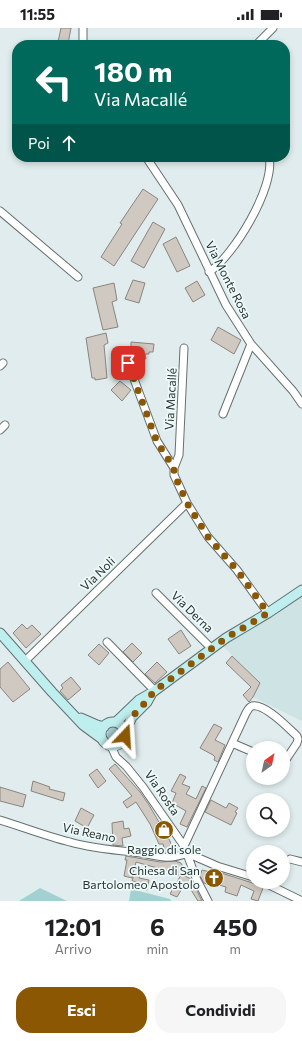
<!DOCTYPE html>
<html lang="it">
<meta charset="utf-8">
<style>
body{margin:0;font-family:Commissioner,sans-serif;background:#f6f6f6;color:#202124;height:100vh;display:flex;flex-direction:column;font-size:15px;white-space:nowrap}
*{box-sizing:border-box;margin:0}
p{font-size:13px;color:#757577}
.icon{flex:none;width:22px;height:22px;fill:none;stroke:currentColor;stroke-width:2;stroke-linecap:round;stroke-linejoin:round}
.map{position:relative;height:873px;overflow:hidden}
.details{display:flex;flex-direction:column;background:#fff;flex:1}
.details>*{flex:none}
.banner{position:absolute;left:12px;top:12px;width:278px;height:122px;border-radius:16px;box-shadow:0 2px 6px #0003;background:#00695c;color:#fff;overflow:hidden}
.needle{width:26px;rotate:33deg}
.fabs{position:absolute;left:246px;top:713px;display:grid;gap:8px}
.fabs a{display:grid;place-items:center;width:44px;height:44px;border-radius:50%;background:#fff;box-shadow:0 2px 6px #0003;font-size:20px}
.pin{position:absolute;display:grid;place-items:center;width:34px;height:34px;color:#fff;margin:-17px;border-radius:8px;box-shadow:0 2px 6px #0006}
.me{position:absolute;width:44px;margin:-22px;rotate:20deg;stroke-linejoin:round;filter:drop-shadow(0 0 3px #0008)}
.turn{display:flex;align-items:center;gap:14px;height:84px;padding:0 16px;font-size:18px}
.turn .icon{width:52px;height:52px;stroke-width:2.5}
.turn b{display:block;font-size:28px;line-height:34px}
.then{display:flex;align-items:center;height:38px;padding:0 16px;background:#0003;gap:8px;font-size:15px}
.eta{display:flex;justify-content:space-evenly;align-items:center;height:68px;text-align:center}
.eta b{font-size:24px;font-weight:700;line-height:28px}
.cta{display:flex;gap:8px;margin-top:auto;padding:8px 16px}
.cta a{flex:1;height:46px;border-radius:16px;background:#8b5703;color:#fff;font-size:16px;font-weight:700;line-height:46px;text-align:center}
.cta a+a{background:#f6f6f6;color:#202124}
.status{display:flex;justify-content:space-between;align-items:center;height:28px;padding:0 20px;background:#fff;direction:ltr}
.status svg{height:11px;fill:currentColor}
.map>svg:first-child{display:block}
.built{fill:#cde3e4}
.green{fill:#a3d0d1}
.building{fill:#d0c9c1;stroke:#8b857d}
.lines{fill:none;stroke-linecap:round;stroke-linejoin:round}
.street-casing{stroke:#657070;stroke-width:9}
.secondary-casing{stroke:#657070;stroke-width:11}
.street{stroke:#fff;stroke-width:7}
.secondary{stroke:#bfeeef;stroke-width:9}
.route{stroke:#8b5703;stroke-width:7;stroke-dasharray:0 12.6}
.labels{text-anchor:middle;stroke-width:3.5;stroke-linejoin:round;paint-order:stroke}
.street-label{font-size:12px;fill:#2d3232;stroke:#edfafa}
.poi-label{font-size:12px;fill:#2d3232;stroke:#edfafa}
</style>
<div class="status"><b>11:55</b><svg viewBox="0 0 49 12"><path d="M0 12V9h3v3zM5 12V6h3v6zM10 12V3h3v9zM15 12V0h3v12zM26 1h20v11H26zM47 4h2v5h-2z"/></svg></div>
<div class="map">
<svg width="302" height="873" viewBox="0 0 302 873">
<rect width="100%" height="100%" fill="#e0eced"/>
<!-- built -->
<path class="built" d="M302,567V693L253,669L260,655L223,618Z"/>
<!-- green -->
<path class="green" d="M107 706a7 7 0 1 1 14 0a7 7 0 1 1-14 0Z
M40,860L67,873H19Z
M131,861L170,871L171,873H129Z"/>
<!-- building -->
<path class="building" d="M61,0H71L68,16L58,14Z
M143,161L158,171L114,238L101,229L122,196L120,195Z
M153,194L165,201L144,240L131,233Z
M176,209L190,238L177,244L163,216Z
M133,252L145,255L139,275L125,271Z
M197,253L205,267L193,274L185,260Z
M114,255L117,272L112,274L118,299L103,302L93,260Z
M218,299L241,312L234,326L211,312Z
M106,305L108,315L104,317L107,350L95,352V350H92L86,310Z
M131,314L154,316L153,324H149V326H145L146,331L131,330Z
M120,353L131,362L122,373L111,362Z
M22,596L27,601L32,597L41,606L26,620L13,605Z
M181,602L191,618L179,626L168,611Z
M132,615L142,625L133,634L123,624Z
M99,616L109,625L99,637L88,627Z
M232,628L260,655L253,669L249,674L243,667L251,659L226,635Z
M8,634L30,661L13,674L0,659V641Z
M157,634L167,644L155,655L145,646Z
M71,649L81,661L68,672L60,663L63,660L61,657Z
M214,696L222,700L215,712L225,717L218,734L214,732L215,729L213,727L200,720Z
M115,736L140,764L149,777L170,813L173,824H165L163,816H159L150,796L136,774L127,780L123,774L132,768L109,741Z
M97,741L106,753L98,760L89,747Z
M180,746L186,749L182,756L190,759L186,766L196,771L202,758L206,760L187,799L180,796L186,783L172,775L176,765L171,763Z
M33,753L50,759L49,761L65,765L63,773L31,763Z
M0,759L26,767L23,779L0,773Z
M211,772L226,780L229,775L238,780L235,784L237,785L231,797L205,784Z
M81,780L94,787L87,800L75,793Z
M123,793L124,801L129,800L131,808L122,810L123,818L113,817L112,795Z
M126,828L160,834L175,833L181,835L184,841L183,847L191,851L202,873H198L186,854L177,869L170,866L181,847L167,846L168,843L136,834L132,850L124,848L127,832H125Z
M202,842L210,844V843L214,844L215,843L259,857L263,860L258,873L251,871L254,863L241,857L237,868L225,864L226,859L215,856L214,859L204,855L200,848Z
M134,846L140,847L139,850L149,852L147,862L137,859L138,854L132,853Z"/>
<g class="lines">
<defs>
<path id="street" d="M83,17V0
M256,17L273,0
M146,129L178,177L226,277L251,316L293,363L302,376
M0,183L78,249
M209,244C233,229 276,158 269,129
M184,320L179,427L174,440V447L187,475L208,509L237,542L268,585
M128,335L157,413L174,440
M0,338L3,335
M223,386L251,316
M0,402L5,397
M156,565L211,620
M107,614L155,663
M25,633L187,475
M232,715L253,724
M111,718L116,729L126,738L143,759L184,818L196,850L208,873
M0,792C23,799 46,808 70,814C90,820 112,822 133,824C155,826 165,834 187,825L217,838L253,849
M184,818L246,685C248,682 249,679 252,678C265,675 288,700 297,708L298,711L297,715L283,736
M290,831L302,834
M263,854L302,873"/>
<path id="secondary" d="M0,605L52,664L83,697L102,711
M81,690L97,697L104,699
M101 706a12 12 0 1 1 24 0a12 12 0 1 1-24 0Z
M116,694L139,672L153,664L226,610L268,585L302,562
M125,704L132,689L147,674L152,665"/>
</defs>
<!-- street casing -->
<use href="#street" class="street-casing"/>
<!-- secondary casing -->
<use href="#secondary" class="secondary-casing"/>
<!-- street -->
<use href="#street" class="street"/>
<!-- secondary -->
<use href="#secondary" class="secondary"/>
</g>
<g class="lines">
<!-- route -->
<path class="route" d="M125,708C125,689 145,679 153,664L226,610L268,585L237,542L208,509L187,475L174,446V440L157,414L128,335"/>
</g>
<!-- icons -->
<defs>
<symbol id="shop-disc" viewBox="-11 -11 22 22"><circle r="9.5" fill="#8b5703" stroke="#edfafa"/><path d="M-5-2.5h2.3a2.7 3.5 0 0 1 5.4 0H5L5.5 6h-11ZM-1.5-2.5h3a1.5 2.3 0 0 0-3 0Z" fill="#fff"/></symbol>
<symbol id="church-disc" viewBox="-11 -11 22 22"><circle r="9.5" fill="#8b5703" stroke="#edfafa"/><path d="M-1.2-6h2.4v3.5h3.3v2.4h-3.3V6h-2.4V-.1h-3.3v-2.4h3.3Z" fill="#fff"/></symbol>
</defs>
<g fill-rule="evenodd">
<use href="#shop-disc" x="153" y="791" width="22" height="22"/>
<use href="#church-disc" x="203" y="839" width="22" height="22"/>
</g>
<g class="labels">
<!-- street labels -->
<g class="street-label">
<text transform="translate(228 252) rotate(63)" y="4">Via Monte Rosa</text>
<text transform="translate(171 371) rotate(-87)" y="4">Via Macallé</text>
<text transform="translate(98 546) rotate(-44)" y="4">Via Noli</text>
<text transform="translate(192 584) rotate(44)" y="4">Via Derna</text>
<text transform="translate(162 765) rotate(55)" y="4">Via Rosta</text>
<text transform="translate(89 805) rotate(12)" y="4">Via Reano</text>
</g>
<!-- poi labels -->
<g class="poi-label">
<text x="164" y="826">Raggio di sole</text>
<text x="200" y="847" text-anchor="end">Chiesa di San<tspan x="200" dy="14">Bartolomeo Apostolo</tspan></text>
</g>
</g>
</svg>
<div class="fabs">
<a><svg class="needle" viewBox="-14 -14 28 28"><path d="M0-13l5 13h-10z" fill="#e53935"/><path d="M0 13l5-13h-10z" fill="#757577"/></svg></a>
<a><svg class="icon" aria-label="search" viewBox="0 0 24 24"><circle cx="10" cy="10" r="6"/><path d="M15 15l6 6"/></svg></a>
<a><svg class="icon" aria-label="layers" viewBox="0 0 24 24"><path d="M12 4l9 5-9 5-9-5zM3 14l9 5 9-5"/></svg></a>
</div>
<div class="pin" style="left:128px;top:335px;background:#d93025"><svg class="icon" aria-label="arrive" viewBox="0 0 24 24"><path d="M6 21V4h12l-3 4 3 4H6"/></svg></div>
<svg class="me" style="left:125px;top:708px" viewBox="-20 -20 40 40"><path d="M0-17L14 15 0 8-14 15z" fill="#8b5703" stroke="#fff" stroke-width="4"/></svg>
<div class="banner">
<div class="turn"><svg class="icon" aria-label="left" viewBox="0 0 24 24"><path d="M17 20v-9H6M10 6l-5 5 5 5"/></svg><div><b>180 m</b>Via Macallé</div></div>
<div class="then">Poi<svg class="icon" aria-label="ahead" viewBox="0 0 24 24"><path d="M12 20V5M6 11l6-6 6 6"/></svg></div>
</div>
</div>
<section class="details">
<div class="eta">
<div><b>12:01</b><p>Arrivo</p></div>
<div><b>6</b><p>min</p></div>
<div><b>450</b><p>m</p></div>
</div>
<div class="cta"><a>Esci</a><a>Condividi</a></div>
</section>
